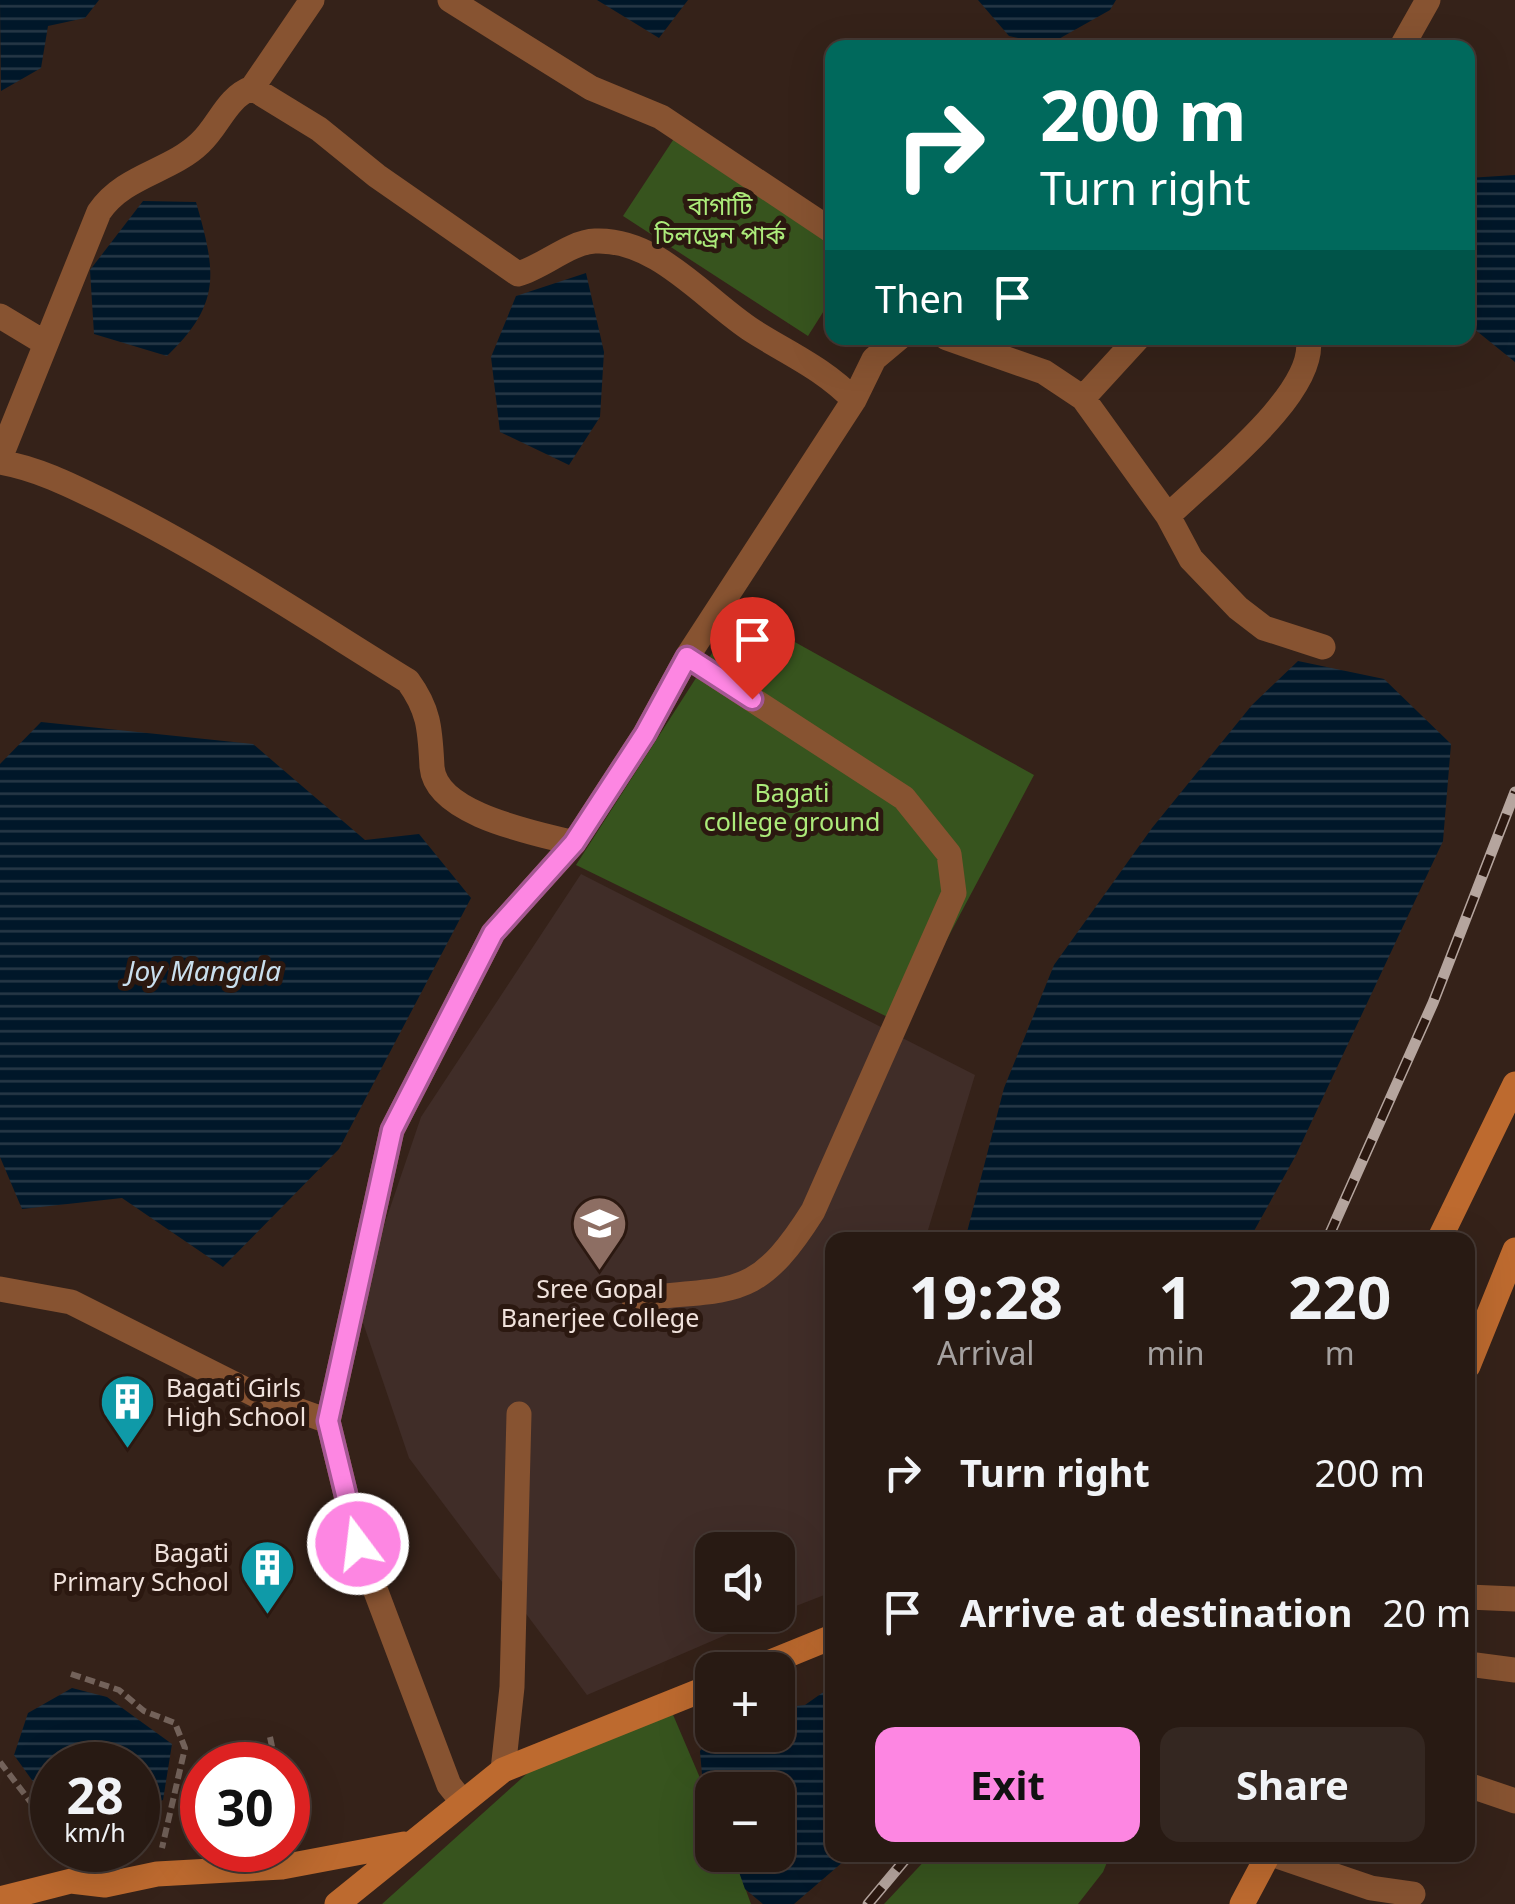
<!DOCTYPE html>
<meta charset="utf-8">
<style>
body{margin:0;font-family:"Noto Sans","Noto Sans Bengali",sans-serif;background:#342721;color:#f1f3f6;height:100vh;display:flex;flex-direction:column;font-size:38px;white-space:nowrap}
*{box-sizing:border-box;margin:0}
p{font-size:32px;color:#a5a1a0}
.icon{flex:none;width:55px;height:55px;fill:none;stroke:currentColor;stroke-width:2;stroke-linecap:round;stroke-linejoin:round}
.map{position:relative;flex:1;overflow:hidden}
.side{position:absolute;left:825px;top:1232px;width:650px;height:630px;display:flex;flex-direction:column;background:#281a13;border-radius:20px;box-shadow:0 10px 40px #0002,0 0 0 2px #443833}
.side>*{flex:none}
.hud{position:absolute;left:825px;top:40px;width:650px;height:305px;border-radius:20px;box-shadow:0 10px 40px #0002,0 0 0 2px #443833;background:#00695c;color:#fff;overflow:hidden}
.tools{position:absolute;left:695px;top:1532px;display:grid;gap:20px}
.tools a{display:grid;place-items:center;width:100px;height:100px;border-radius:20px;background:#281a13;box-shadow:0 10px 40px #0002,0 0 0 2px #443833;font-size:50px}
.speed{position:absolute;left:30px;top:1742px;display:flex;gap:20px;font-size:50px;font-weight:700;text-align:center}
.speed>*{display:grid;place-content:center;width:130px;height:130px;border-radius:50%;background:#281a13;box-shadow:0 10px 40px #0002,0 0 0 2px #443833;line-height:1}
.speed small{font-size:25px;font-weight:400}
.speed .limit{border:15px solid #d22;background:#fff;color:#111}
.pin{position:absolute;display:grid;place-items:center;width:85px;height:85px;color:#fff;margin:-102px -42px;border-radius:50% 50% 50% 0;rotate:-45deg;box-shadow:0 0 10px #0007}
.pin .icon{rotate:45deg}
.me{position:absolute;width:110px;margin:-55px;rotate:345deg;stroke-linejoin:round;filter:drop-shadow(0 0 8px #0008)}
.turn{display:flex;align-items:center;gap:35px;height:210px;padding:0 50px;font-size:45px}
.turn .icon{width:130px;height:130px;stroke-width:2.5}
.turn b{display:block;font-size:70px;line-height:85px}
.then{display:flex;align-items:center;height:95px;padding:0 50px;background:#0003;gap:20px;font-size:38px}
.eta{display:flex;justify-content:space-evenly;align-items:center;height:170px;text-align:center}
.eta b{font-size:60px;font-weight:700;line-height:70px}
.button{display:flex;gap:20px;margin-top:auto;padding:20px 50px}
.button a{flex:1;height:115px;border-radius:20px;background:#fd86e2;color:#111;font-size:40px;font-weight:700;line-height:115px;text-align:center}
.button a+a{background:#342721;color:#f1f3f6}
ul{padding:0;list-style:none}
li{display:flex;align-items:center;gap:30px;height:140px;padding:0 50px}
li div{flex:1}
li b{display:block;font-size:38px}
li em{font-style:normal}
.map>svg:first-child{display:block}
.education{fill:#402d28}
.green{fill:#37541e}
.water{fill:url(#water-rules)}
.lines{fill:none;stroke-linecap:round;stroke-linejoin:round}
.path{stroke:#73625a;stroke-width:6;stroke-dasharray:10 5;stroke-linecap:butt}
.street{stroke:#875331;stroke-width:25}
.secondary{stroke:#bd6a2f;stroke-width:25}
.rail-casing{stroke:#b5a59e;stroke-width:11}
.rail{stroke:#2b1810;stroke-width:8;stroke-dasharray:22;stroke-linecap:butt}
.route-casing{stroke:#a45793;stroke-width:25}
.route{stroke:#fd86e2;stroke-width:18}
.labels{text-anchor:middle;stroke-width:10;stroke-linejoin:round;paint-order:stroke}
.park-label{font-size:25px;fill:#aceb7a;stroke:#2b1810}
.poi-label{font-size:25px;fill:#f0e2dc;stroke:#2b1810}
.water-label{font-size:28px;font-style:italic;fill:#c9dfee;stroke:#2b1810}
</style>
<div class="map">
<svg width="1515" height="1904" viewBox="0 0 1515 1904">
<defs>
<pattern id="water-rules" width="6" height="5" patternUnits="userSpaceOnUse" patternTransform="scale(2.5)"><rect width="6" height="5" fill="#001729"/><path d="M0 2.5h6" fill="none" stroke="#263847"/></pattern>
</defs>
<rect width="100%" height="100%" fill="#352219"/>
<!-- education -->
<path class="education" d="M581,874L975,1075L925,1240H832V1592L778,1613V1550H712V1615H772L587,1695L409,1458L357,1305L421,1117Z"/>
<!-- green -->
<path class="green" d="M677,134L832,235V298L808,336L623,216Z
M739,611L1034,775L902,1024L576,865Z
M668,1703L712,1806V1855H733L751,1904H382L542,1760Z
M930,1855H1110L1103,1872L1078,1904H884Z"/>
<!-- water -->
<path class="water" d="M0,0H99L85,18L48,26L41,68L1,91Z
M597,0H688L659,38Z
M978,0H1116L1110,10L1048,45L1009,36Z
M1515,175V362L1468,324V178Z
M143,201L196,202C216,272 222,303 167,356L94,334L90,270Z
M586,273L604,352L600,417L569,465L500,432L491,357L516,296Z
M1298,661L1384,679L1451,744L1443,841L1296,1155L1249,1240H965L1004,1088L1054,965L1152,828L1252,705Z
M41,722L253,744L365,840L419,834L471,898L339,1149L223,1267L122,1198L22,1209L0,1157V764Z
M832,1686V1855H851L794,1904H763L745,1889L733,1855H778V1790H712V1807L703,1786L700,1751L713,1735H778V1708L805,1705Z
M72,1688L107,1697L172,1744L163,1800L138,1810V1765H52V1808L14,1755L28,1713Z"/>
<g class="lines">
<!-- path -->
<path class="path" d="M71,1674L119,1690L144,1711L175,1723L185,1748L162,1848
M270,1737L276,1765
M0,1762L45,1821L52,1838"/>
<!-- street -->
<path class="street" d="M450,0L591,88L661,117L832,231
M1401,48L1428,0
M252,88L312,0
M0,316L45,343
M947,338L1044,372L1083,398L1168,516L1191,559L1238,608L1264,628L1323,647
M1083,398L1138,338
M0,458L99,212C124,175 170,172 200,143C220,124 226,98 252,88L319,129L377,176L518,274C543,267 570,242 595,241C657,238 705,300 753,331C789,354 823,368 854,400
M0,462C41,469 78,489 115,507C217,558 311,621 408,681C430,711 430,731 432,767C436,815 536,833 574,843
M1168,516C1205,479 1319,393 1308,338
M0,1289L71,1302L258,1396L328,1421
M634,1299C734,1287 755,1303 813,1211L954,893L949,854L904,798L687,657
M1468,1597L1515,1599
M1468,1664L1515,1670
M503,1770L512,1687L519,1414
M1468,1785L1515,1801
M461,1800L449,1785L358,1544L328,1421L392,1130L493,933L574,843L645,734L687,657L854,400L874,359L899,338
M1274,1855L1371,1888L1413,1894"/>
<!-- secondary -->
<path class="secondary" d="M1439,1240L1515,1084
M1468,1366L1515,1250
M751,1670L832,1637
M0,1899L71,1881L105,1885L157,1874L282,1867L404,1844
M337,1904L503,1770L712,1686
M1242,1904L1268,1855"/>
<defs>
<path id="rail" d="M1327,1240L1433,1003L1515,792
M868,1904L909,1855"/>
</defs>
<!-- rail casing -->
<use href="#rail" class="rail-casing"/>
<!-- rail -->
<use href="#rail" class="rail"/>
</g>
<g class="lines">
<defs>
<path id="route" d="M358,1544L328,1421L392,1130L493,933L574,843L645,734L687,657L752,699"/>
</defs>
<!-- route casing -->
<use href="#route" class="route-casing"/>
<!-- route -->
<use href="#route" class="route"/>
</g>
<!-- icons -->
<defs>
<symbol id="university-pin" viewBox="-11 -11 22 30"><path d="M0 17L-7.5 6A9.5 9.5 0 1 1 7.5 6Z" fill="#8d6e63" stroke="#2b1810"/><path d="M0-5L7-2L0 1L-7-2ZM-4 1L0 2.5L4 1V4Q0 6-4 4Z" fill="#fff"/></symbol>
<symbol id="building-pin" viewBox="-11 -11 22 30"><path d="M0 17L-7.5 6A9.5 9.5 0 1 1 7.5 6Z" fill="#0f9aa8" stroke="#2b1810"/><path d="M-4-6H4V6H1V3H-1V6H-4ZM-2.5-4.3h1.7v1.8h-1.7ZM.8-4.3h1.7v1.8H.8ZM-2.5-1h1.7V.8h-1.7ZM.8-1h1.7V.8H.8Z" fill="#fff"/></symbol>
</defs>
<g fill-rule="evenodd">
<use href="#university-pin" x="568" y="1192" width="63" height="86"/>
<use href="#building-pin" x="96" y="1370" width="63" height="86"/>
<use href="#building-pin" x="236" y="1536" width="63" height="86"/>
</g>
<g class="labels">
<!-- park labels -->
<g class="park-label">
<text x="720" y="215">বাগাটি<tspan x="720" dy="29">চিলড্রেন পার্ক</tspan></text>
<text x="792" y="802">Bagati<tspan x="792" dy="29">college ground</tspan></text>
</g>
<!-- poi labels -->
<g class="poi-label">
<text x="600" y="1298">Sree Gopal<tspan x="600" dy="29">Banerjee College</tspan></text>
<text x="166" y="1397" text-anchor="start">Bagati Girls<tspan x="166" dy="29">High School</tspan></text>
<text x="229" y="1562" text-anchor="end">Bagati<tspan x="229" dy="29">Primary School</tspan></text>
</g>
<!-- water labels -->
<g class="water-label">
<text x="204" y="981">Joy Mangala</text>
</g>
</g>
</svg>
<div class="tools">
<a><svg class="icon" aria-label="sound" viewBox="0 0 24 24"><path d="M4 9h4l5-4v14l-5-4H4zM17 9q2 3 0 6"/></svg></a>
<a>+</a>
<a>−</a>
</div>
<div class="speed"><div>28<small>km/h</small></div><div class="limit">30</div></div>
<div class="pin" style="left:752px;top:699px;background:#d93025"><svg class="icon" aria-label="arrive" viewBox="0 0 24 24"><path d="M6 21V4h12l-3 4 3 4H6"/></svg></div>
<svg class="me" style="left:358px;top:1544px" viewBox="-20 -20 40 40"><circle r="17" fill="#fd86e2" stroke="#fff" stroke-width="3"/><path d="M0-11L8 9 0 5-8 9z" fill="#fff"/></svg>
<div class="hud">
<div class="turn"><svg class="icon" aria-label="right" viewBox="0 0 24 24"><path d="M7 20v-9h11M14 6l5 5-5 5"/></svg><div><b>200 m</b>Turn right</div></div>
<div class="then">Then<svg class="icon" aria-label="arrive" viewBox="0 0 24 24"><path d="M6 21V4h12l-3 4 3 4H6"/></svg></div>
</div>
<section class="side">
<div class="eta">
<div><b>19:28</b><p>Arrival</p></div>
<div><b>1</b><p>min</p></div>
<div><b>220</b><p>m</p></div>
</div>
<ul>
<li><svg class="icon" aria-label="right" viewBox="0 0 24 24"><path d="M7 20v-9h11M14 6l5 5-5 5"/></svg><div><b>Turn right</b></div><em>200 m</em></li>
<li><svg class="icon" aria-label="arrive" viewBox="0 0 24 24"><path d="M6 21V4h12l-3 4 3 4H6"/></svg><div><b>Arrive at destination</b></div><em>20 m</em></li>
</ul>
<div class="button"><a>Exit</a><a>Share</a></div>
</section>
</div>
